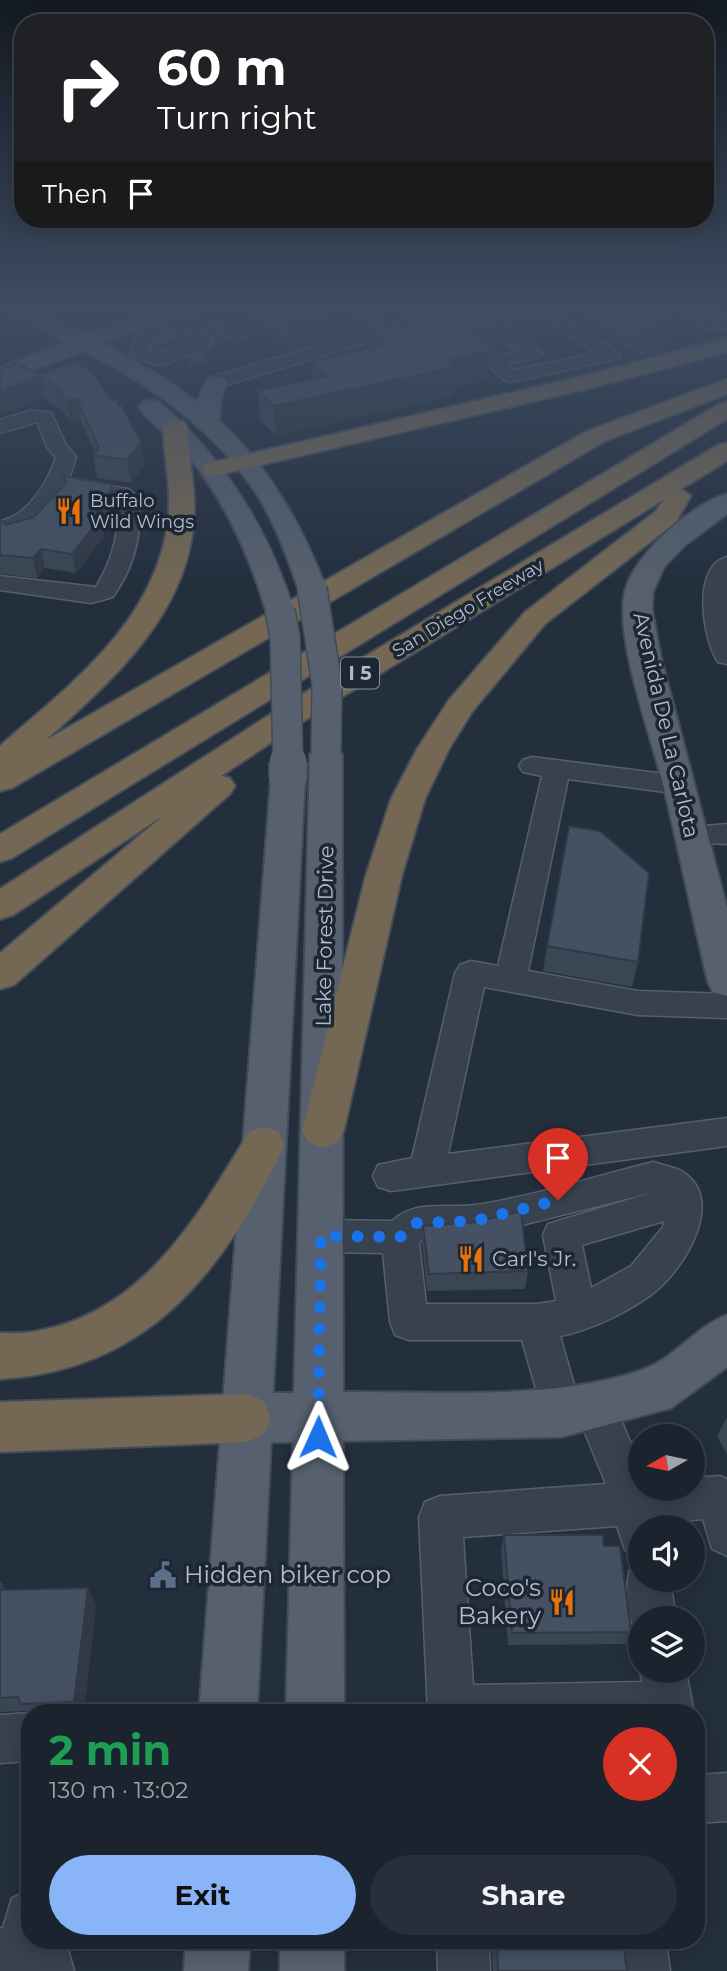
<!DOCTYPE html>
<meta charset="utf-8">
<style>
body{margin:0;font-family:Montserrat,sans-serif;background:#282f3a;color:#f1f3f6;height:100vh;display:flex;flex-direction:column;font-size:26px;white-space:nowrap}
*{box-sizing:border-box;margin:0}
p{font-size:23px;color:#a0a4aa}
.icon{flex:none;width:38px;height:38px;fill:none;stroke:currentColor;stroke-width:2;stroke-linecap:round;stroke-linejoin:round}
.map{position:relative;flex:1;overflow:hidden}
.sheet{position:absolute;left:21px;top:1704px;width:684px;height:245px;display:flex;flex-direction:column;background:#1b232e;border-radius:28px;box-shadow:0 4px 18px #0003,0 0 0 2px #39404a}
.sheet>*{flex:none}
.hud{position:absolute;left:14px;top:14px;width:700px;height:214px;border-radius:28px;box-shadow:0 4px 18px #0003,0 0 0 2px #39404a;background:#202124;color:#fff;overflow:hidden}
.needle{width:46px;rotate:261deg}
.buttons{position:absolute;left:628px;top:1424px;display:grid;gap:14px}
.buttons a{display:grid;place-items:center;width:77px;height:77px;border-radius:50%;background:#1b232e;box-shadow:0 4px 18px #0003,0 0 0 2px #39404a;font-size:35px}
.pin{position:absolute;display:grid;place-items:center;width:60px;height:60px;color:#fff;margin:-72px -30px;border-radius:50% 50% 50% 0;rotate:-45deg;box-shadow:0 0 7px #0007}
.pin .icon{rotate:45deg}
.me{position:absolute;width:77px;margin:-38px;rotate:1deg;stroke-linejoin:round;filter:drop-shadow(0 0 5px #0008)}
.turn{display:flex;align-items:center;gap:24px;height:147px;padding:0 28px;font-size:32px}
.turn .icon{width:91px;height:91px;stroke-width:2.5}
.turn b{display:block;font-size:49px;line-height:60px}
.then{display:flex;align-items:center;height:66px;padding:0 28px;background:#0003;gap:14px;font-size:26px}
.round{display:grid;place-items:center;flex:none;width:74px;height:74px;border-radius:37px;background:#282f3a}
.summary{display:flex;align-items:center;justify-content:space-between;height:119px;padding:0 28px}
h1{font-size:42px;font-weight:700;line-height:52px;color:#1e9e55}
.button{display:flex;gap:14px;margin-top:auto;padding:14px 28px}
.button a{flex:1;height:80px;border-radius:42px;background:#8ab4f8;color:#111;font-size:28px;font-weight:700;line-height:80px;text-align:center}
.button a+a{background:#282f3a;color:#f1f3f6}
.map>svg:first-child{display:block}
.lines{fill:none;stroke-linecap:round;stroke-linejoin:round}
.minor-tunnel{stroke:#3a4453;stroke-width:19;stroke-dasharray:19 10;stroke-linecap:butt}
.minor-casing{stroke:#565f6c;stroke-width:3}
.major-casing{stroke:#414a57;stroke-width:4}
.highway-casing{stroke:#434c59;stroke-width:4}
.minor{fill:#38414e;fill-rule:evenodd}
.major{fill:#56606e;fill-rule:evenodd}
.highway{fill:#746855;fill-rule:evenodd}
.major-bridge-far1-casing{stroke:#414a57;stroke-width:32;stroke-linecap:butt}
.major-bridge-casing{stroke:#414a57;stroke-width:40;stroke-linecap:butt}
.major-bridge-far1{stroke:#56606e;stroke-width:29}
.major-bridge{stroke:#56606e;stroke-width:37}
.wall{fill:#3b4654}
.shaded-wall{fill:#303945}
.building{fill:#455162;stroke:#303945;stroke-width:2}
.route{stroke:#1a73e8;stroke-width:12;stroke-dasharray:0 21.6}
.labels{text-anchor:middle;stroke-width:7;stroke-linejoin:round;paint-order:stroke}
.far-poi-label{font-size:18px;fill:#b4bcc9;stroke:#1d2633;text-anchor:start}
.far-street-label{font-size:18px;fill:#b4bcc9;stroke:#1d2633}
.shield{fill:#1d2633;stroke:#878f9c;stroke-width:2}
.shield-label{font-size:19px;font-weight:bold;fill:#b4bcc9}
.street-label{font-size:21px;fill:#b4bcc9;stroke:#1d2633}
.poi-label{font-size:21px;fill:#b4bcc9;stroke:#1d2633;text-anchor:start}
.near-poi-label{font-size:24px;fill:#b4bcc9;stroke:#1d2633;text-anchor:start}
</style>
<div class="map">
<svg width="727" height="1971" viewBox="0 0 727 1971">
<rect width="100%" height="100%" fill="#242f3e"/>
<g class="lines">
<!-- minor-tunnel -->
<path class="minor-tunnel" d="M149,351L175,350
M187,358L204,351"/>
<defs>
<path id="minor" d="M317,309H341L382,326L450,309H481L479,313L394,334L404,341L418,340L421,344C406,360 392,349 378,339L223,386H209L207,382L209,378L364,332Z
M550,309L617,351L620,355L617,359L511,382L504,380L484,362L487,358L518,351L486,329L455,336L446,331L449,327L488,318ZM545,320L596,353L514,370L507,364L539,357L542,353L504,326Z
M667,309H690L715,321L727,318V329L708,331Z
M166,322L175,327L151,339L149,350L160,354L188,343L172,333L181,328L195,333L222,323L249,336L240,341L222,334L210,339L213,343L210,347L160,366L133,356L130,352L137,332Z
M31,410L51,413L66,445L76,457L69,479L128,489L138,497C143,533 134,567 113,597L91,603L0,590V576L96,587C112,560 121,531 117,500L62,491L29,529L0,535V521C28,516 47,483 56,458L47,447L37,422L0,433V420Z
M727,557V664L718,662C703,640 691,566 727,557Z
M532,757L680,776L690,779L694,785L690,791L680,794L568,779L528,971L638,991L727,994V1018L638,1015L484,987L448,1154L727,1118V1146L391,1191L378,1187L373,1176L378,1165L412,1158L455,973L460,965L471,961L498,966L542,776L523,772L519,766L523,760Z
M727,824V844L682,842L678,835L682,828Z
M653,1162C662,1165 675,1167 683,1172C726,1200 685,1267 656,1291C632,1310 590,1331 560,1336L578,1399L581,1392L595,1386L609,1392L640,1465V1489H693V1478L720,1476L727,1479V1556L712,1549L703,1519L660,1523V1528H640V1557L625,1550L617,1526L463,1537L473,1685L642,1682L640,1671V1670L686,1671L694,1713H428L419,1517L425,1502L440,1496L606,1484L579,1418L575,1427L561,1433L547,1427L522,1340H409L395,1335L390,1322L383,1253L322,1252L309,1248L304,1236L309,1224L322,1220L392,1221C416,1199 445,1209 474,1205C532,1197 596,1176 653,1162ZM654,1192L548,1224L543,1235L556,1301L537,1304H426L419,1243L423,1239L474,1237ZM664,1221L663,1227L631,1266L591,1288L582,1245Z
M640,1561V1580H670L676,1619H640V1636C625,1619 624,1584 632,1564Z
M30,1713V1761L0,1763V1715Z
M727,1773V1821L696,1823V1775Z
M30,1890V1941H57L67,1946L74,1971H0V1928H3L12,1898Z
M437,1941H489L490,1971H438Z
M614,1941H666L670,1971H618Z"/>
<path id="major" d="M1,309H30L86,335L153,309H183L180,313L103,343L164,378L197,402L208,377H224L227,382L221,399L219,420C270,469 301,523 326,588L322,594L312,596L302,594L298,588C286,554 274,520 254,490C213,429 149,384 84,351L0,383V368L67,342Z
M151,400L159,402C225,459 268,528 294,611L290,617L280,620L270,617L266,611C249,554 226,503 189,457C174,439 152,426 139,407L143,402Z
M727,494V514L684,546L664,567L653,592L652,609L661,658L727,908V996L713,992L708,982C692,916 679,850 663,784C651,736 614,637 625,591C634,555 692,503 727,494Z
M326,744L337,747L342,754L343,1392C437,1391 554,1401 642,1370C674,1359 695,1327 727,1315V1367L671,1408L561,1437L343,1441L344,1713H286L293,1442H271L257,1713H199L271,778L276,770L288,767L300,770L305,778L273,1393H294L310,754L315,747Z
M186,1941H250L248,1971H184Z
M280,1941H344V1971H280Z"/>
<path id="highway" d="M727,338V352L591,388L214,476L205,474L202,469L205,464L214,462L587,375Z
M727,379V394L605,441L12,788L0,791V746C72,683 154,623 168,522C172,490 164,458 163,426L167,421H183L187,426C188,456 196,487 194,517C189,613 113,680 46,740L587,431Z
M727,402V419L12,858L0,862V834L719,404Z
M727,443V461L681,489L691,496L676,522L545,624L472,712L449,749L425,799L402,875L344,1130L338,1142L323,1148L308,1142L302,1130L366,875L391,799L417,749L449,700L525,612L656,511L663,500L316,713L221,776L230,778L235,786L230,794L14,985L0,989V953L164,815L13,915L0,919V889L294,699L718,445Z
M264,1127L279,1132L285,1145C223,1270 151,1370 0,1379V1333C12,1333 25,1334 37,1331C144,1312 198,1216 249,1132Z
M246,1394L264,1401L271,1418L264,1435L246,1442L0,1452V1402Z"/>
</defs>
<!-- minor casing -->
<use href="#minor" class="minor-casing"/>
<!-- major casing -->
<use href="#major" class="major-casing"/>
<!-- highway casing -->
<use href="#highway" class="highway-casing"/>
<!-- minor -->
<use href="#minor" class="minor"/>
<!-- major -->
<use href="#major" class="major"/>
<!-- highway -->
<use href="#highway" class="highway"/>
<defs>
<path id="major-bridge-far1" d="M312,588L327,685L326,754
M280,611L285,637L288,764"/>
<path id="major-bridge" d="M288,762V778"/>
</defs>
<!-- major-bridge-far1 casing -->
<use href="#major-bridge-far1" class="major-bridge-far1-casing"/>
<!-- major-bridge casing -->
<use href="#major-bridge" class="major-bridge-casing"/>
<!-- major-bridge-far1 -->
<use href="#major-bridge-far1" class="major-bridge-far1"/>
<!-- major-bridge -->
<use href="#major-bridge" class="major-bridge"/>
</g>
<!-- wall -->
<path class="wall" d="M174,309H430L380,323L356,313V330L294,349L242,315L198,329L175,320Z
M581,309H656L673,320L667,350L642,356L581,317Z
M696,309H727V316L715,318Z
M404,327L499,353L491,355L489,379L454,387V396L276,436L260,420L258,391L312,380L311,362L370,348V332Z
M177,333L176,345L160,351L152,348L151,342Z
M77,362L144,465L131,483L97,478L93,455L95,453L81,421L70,422L63,410L44,398L38,374Z
M62,476L115,508L102,524L104,536L76,573L45,568L37,578L0,574V519L6,525L34,517L64,485Z
M547,946L638,962L632,987L543,971Z
M423,1226L528,1271L525,1289L427,1291L422,1244Z
M727,1417V1454L717,1436Z
M504,1535L604,1546L631,1632L625,1644L508,1645L501,1549Z
M0,1581L7,1590L96,1604L84,1713H30L27,1711L0,1712Z
M515,1941H623L627,1971H493L492,1950L497,1944H515Z"/>
<!-- shaded-wall -->
<path class="shaded-wall" d="M196,309H241L242,315L198,329Z
M341,309H356V330L294,349L293,324Z
M380,309H430L380,323Z
M717,309H727V316L715,318Z
M673,320L667,350L642,356L647,326Z
M501,324L499,353L491,355L489,379L454,387V396L276,436L274,406L447,360L471,332Z
M177,333L176,345L160,351L159,345Z
M40,376L44,398L0,415V392Z
M77,399L81,421L70,422L66,401Z
M141,443L144,465L131,483L127,460Z
M112,484L115,508L102,524L104,536L76,573L72,554L95,510Z
M41,549L45,568L37,578L33,558Z
M1,1581L12,1597L0,1592Z
M88,1588L96,1604L84,1713H82L74,1702Z"/>
<!-- building -->
<path class="building" d="M270,309H341L293,324Z
M473,309H480L501,324L471,332L491,350L447,360L455,367L274,406L258,391L327,376L311,362L385,345L370,332L398,325L404,327Z
M620,309H656L673,320L647,326Z
M160,331L177,333L176,339L159,345L151,342L153,335Z
M77,362L94,374L111,401L116,400L119,406H122L141,443L127,460L93,455L99,448L77,399L66,401L59,388L40,376L0,392V370L17,363L38,374Z
M62,476L112,484V489L95,510L101,517L72,554L41,549L33,558L0,555V519L6,525L34,517L67,482Z
M569,826L600,831L649,873L638,962L547,946Z
M521,1211L528,1271L429,1274L423,1226L476,1222Z
M504,1535H603L604,1546H620L631,1632L512,1633Z
M88,1588L74,1702L21,1704L18,1697L0,1698V1590Z
M521,1941H623L627,1971H498L497,1944H521Z"/>
<!-- sky -->
<linearGradient id="sky" x2="0" y2="1"><stop stop-color="#141a22"/><stop offset="0.53" stop-color="#3f4d63"/><stop offset="1" stop-color="#3f4d63" stop-opacity="0"/></linearGradient>
<rect width="727" height="585" fill="url(#sky)"/>
<g class="lines">
<!-- route -->
<path class="route" d="M318,1437L321,1236L400,1237L415,1223L474,1221L558,1200"/>
</g>
<!-- icons -->
<defs>
<symbol id="restaurant-bare" viewBox="-9 -9 18 18"><path d="M-5-6h1v4h1v-4h1v4h1v-4h1v5L-1.5 .5V6h-2V.5L-5-1ZM5-6V6H3V1.5H1.5Q1.5-4 5-6Z" fill="#e8710a" stroke="#1d2633" stroke-width="2.5" paint-order="stroke"/></symbol>
<symbol id="civic-bare" viewBox="-9 -9 18 18"><path d="M-.6-6.5H3V-4.5H.6V-3L4-1V1h2V6H-6V1h2V-1L-.6-3ZM-1.2 2.5V6h2.4V2.5Z" fill="#5c6f8a" stroke="#1d2633" stroke-width="2.5" paint-order="stroke"/></symbol>
</defs>
<g fill-rule="evenodd">
<use href="#restaurant-bare" x="50" y="492" width="38" height="38"/>
<use href="#restaurant-bare" x="452" y="1240" width="38" height="38"/>
<use href="#civic-bare" x="144" y="1556" width="38" height="38"/>
<use href="#restaurant-bare" x="543" y="1583" width="38" height="38"/>
</g>
<g class="labels">
<!-- far-poi labels -->
<g class="far-poi-label">
<text x="90" y="507">Buffalo<tspan x="90" dy="21">Wild Wings</tspan></text>
</g>
<!-- far-street labels -->
<g class="far-street-label">
<text transform="translate(468 608) rotate(-31)" y="6">San Diego Freeway</text>
</g>
<!-- shield labels -->
<rect class="shield" x="341" y="657.5" width="38" height="31" rx="5"/>
<g class="shield-label">
<text x="360" y="680">I 5</text>
</g>
<!-- street labels -->
<g class="street-label">
<text transform="translate(666 725) rotate(77)" y="7">Avenida De La Carlota</text>
<text transform="translate(325 936) rotate(-89)" y="7">Lake Forest Drive</text>
</g>
<!-- poi labels -->
<g class="poi-label">
<text x="492" y="1266">Carl's Jr.</text>
</g>
<!-- near-poi labels -->
<g class="near-poi-label">
<text x="184" y="1583">Hidden biker cop</text>
<text x="541" y="1596" text-anchor="end">Coco's<tspan x="541" dy="28">Bakery</tspan></text>
</g>
</g>
</svg>
<div class="buttons">
<a><svg class="needle" viewBox="-14 -14 28 28"><path d="M0-13l5 13h-10z" fill="#e53935"/><path d="M0 13l5-13h-10z" fill="#a0a4aa"/></svg></a>
<a><svg class="icon" aria-label="sound" viewBox="0 0 24 24"><path d="M4 9h4l5-4v14l-5-4H4zM17 9q2 3 0 6"/></svg></a>
<a><svg class="icon" aria-label="layers" viewBox="0 0 24 24"><path d="M12 4l9 5-9 5-9-5zM3 14l9 5 9-5"/></svg></a>
</div>
<div class="pin" style="left:558px;top:1200px;background:#d93025"><svg class="icon" aria-label="arrive" viewBox="0 0 24 24"><path d="M6 21V4h12l-3 4 3 4H6"/></svg></div>
<svg class="me" style="left:318px;top:1437px" viewBox="-20 -20 40 40"><path d="M0-17L14 15 0 8-14 15z" fill="#1a73e8" stroke="#fff" stroke-width="4"/></svg>
<div class="hud">
<div class="turn"><svg class="icon" aria-label="right" viewBox="0 0 24 24"><path d="M7 20v-9h11M14 6l5 5-5 5"/></svg><div><b>60 m</b>Turn right</div></div>
<div class="then">Then<svg class="icon" aria-label="arrive" viewBox="0 0 24 24"><path d="M6 21V4h12l-3 4 3 4H6"/></svg></div>
</div>
<section class="sheet">
<div class="summary"><div><h1>2 min</h1><p>130 m · 13:02</p></div><a class="round" style="background:#d93025;color:#fff"><svg class="icon" aria-label="close" viewBox="0 0 24 24"><path d="M6 6l12 12M18 6L6 18"/></svg></a></div>
<div class="button"><a>Exit</a><a>Share</a></div>
</section>
</div>
